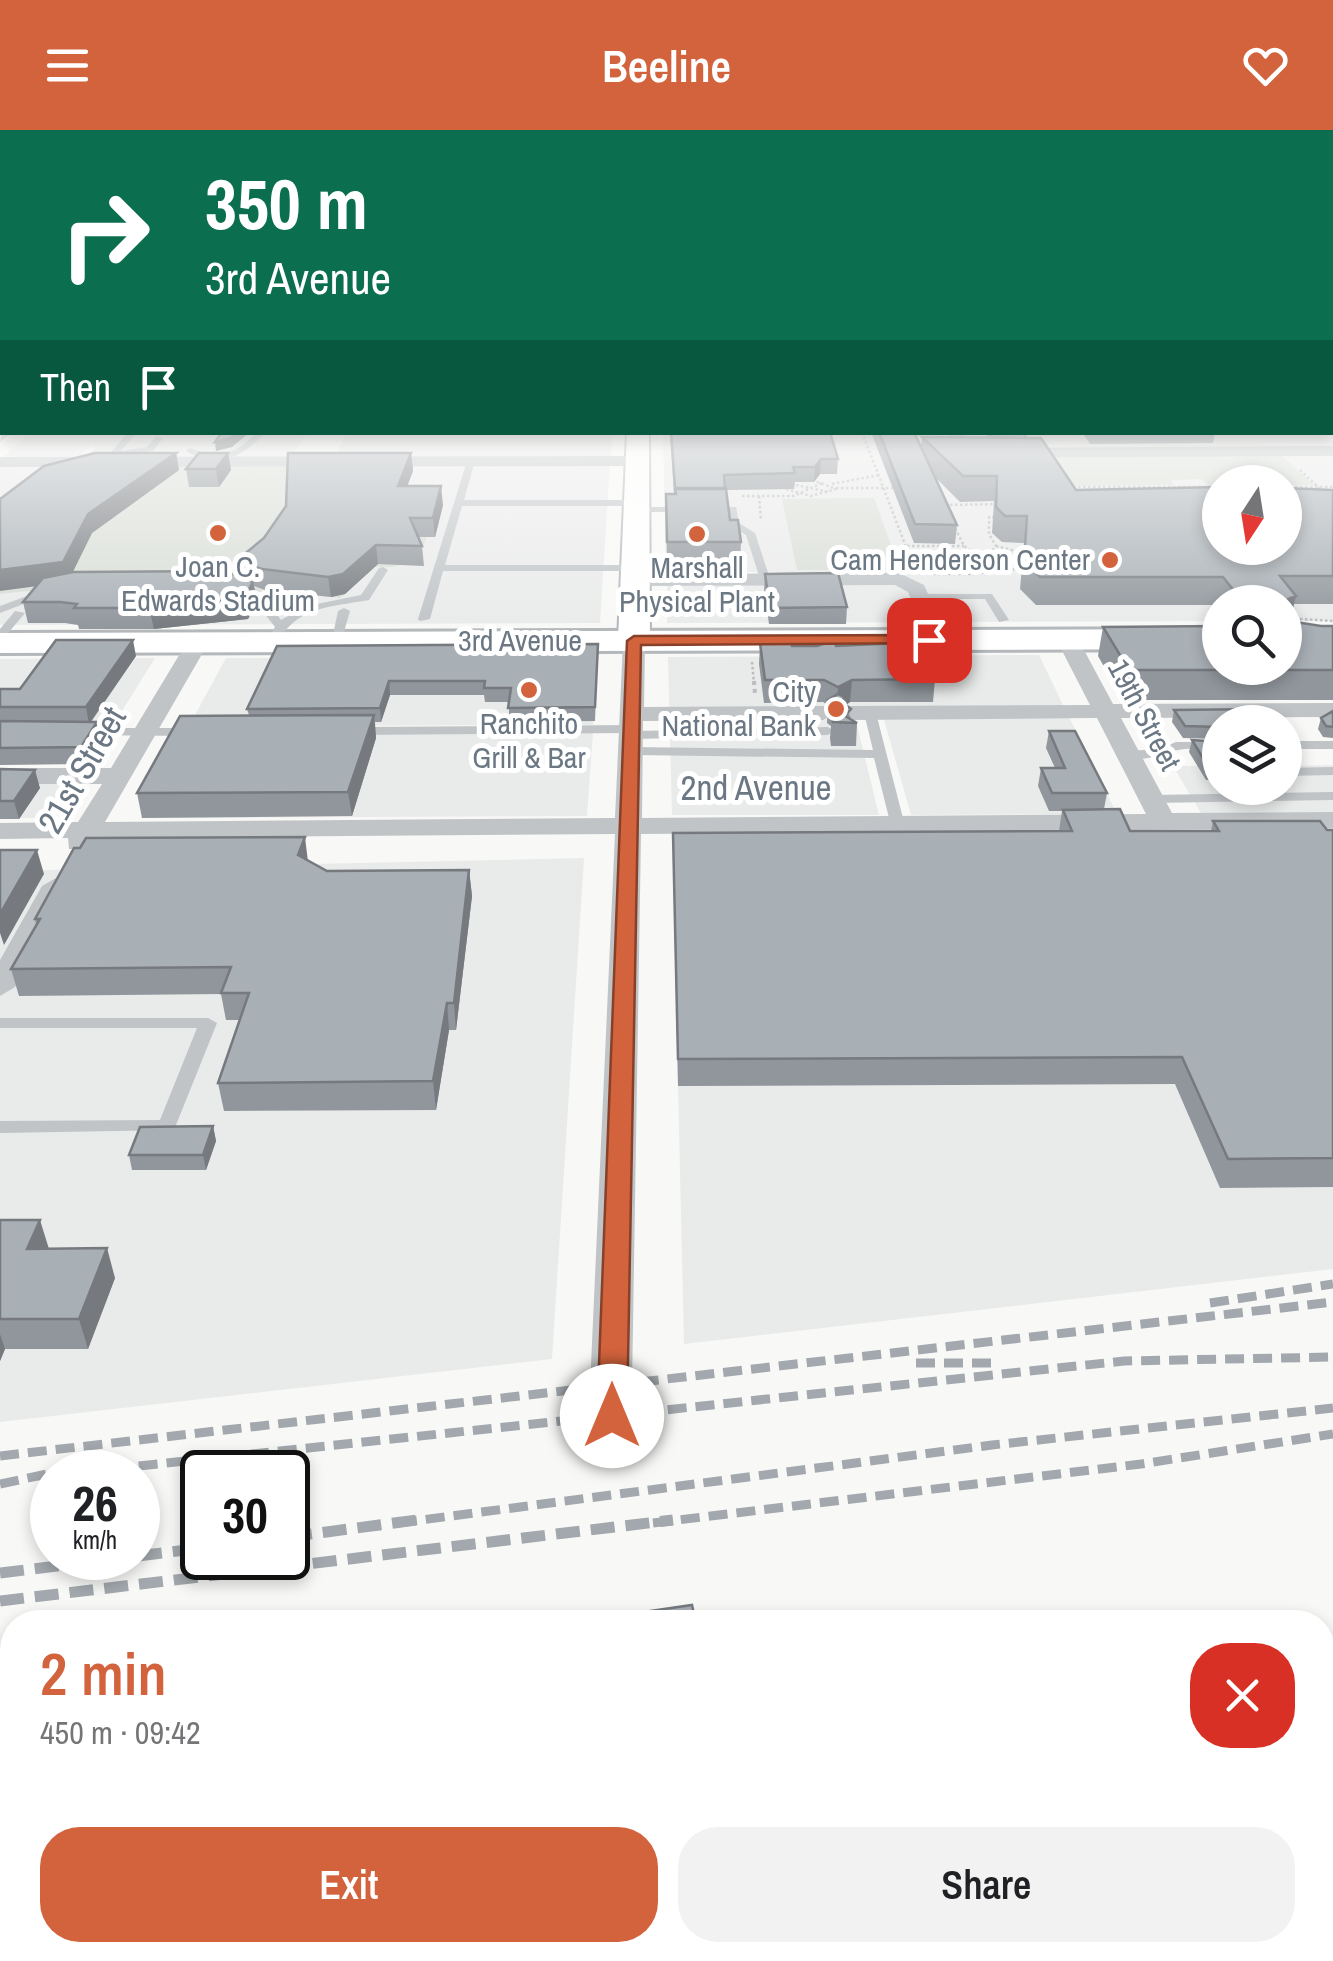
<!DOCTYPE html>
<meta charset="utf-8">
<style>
body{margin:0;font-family:"Archivo Narrow",sans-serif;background:#f2f2f2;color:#202124;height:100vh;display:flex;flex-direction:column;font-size:38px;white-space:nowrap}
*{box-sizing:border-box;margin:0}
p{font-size:32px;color:#757577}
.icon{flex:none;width:55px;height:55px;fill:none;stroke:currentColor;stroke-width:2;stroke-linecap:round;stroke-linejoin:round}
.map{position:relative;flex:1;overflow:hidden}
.drawer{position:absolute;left:0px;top:1480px;width:1335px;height:352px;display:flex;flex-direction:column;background:#fff;border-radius:40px 40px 0 0;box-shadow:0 5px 15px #0003}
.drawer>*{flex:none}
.hud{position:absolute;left:0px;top:0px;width:1335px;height:305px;box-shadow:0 5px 15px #0003;background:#0b6e4f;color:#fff;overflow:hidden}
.needle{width:65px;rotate:192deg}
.fabs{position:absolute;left:1202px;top:335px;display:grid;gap:20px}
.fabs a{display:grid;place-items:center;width:100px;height:100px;border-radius:50%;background:#fff;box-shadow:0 5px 15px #0003;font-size:50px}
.speed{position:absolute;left:30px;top:1320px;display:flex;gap:20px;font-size:50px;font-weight:700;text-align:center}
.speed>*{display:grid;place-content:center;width:130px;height:130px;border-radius:50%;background:#fff;box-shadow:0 5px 15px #0003;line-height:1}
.speed small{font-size:25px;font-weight:400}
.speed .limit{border:5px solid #111;border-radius:15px;background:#fff;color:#111}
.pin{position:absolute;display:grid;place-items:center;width:85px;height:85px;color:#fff;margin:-42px;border-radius:20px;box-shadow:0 5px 15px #0006}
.me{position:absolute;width:110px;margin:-55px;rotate:0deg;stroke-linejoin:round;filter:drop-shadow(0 0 8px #0008)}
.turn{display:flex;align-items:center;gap:35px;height:210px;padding:0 40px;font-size:45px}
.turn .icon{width:130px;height:130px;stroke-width:2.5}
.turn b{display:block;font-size:70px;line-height:85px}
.then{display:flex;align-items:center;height:95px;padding:0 40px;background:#0003;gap:20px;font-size:38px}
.round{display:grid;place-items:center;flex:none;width:105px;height:105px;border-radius:40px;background:#f2f2f2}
.summary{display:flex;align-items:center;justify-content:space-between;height:170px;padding:0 40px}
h1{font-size:60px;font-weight:600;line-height:75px;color:#d2633d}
.primary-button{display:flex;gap:20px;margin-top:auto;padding:20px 40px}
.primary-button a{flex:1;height:115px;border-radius:40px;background:#d2633d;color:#fff;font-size:40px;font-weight:600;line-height:115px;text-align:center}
.primary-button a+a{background:#f2f2f2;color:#202124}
header{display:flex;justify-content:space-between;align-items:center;height:130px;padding:0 40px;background:#d2633d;color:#fff;font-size:45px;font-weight:600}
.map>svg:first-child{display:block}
.built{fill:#e9eaea;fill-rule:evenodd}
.green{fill:#d8ddd6}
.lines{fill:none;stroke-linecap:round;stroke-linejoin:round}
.secondary-casing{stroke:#b3b7bc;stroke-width:4}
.primary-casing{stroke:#b4b8bb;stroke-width:6}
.path-far1{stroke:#babdbf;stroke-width:2.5;stroke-dasharray:2.5 2.5;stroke-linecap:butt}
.path{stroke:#babdbf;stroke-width:4;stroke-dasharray:4 4;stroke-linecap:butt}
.service{fill:#c0c4c7;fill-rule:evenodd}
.minor{fill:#c0c4c7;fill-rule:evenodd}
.secondary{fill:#fff;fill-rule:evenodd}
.primary{fill:#fff;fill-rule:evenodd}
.rail-far1{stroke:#a2a8ad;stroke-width:9;stroke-dasharray:19 9;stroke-linecap:butt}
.rail{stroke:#a2a8ad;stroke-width:11;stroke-dasharray:24 11;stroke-linecap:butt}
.wall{fill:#90969c}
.shaded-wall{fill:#767a7f}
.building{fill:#a8afb5;stroke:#767a7f;stroke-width:2.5}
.route{fill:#d2633d;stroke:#884028;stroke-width:2.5}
.poi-dot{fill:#d2633d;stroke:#fff;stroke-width:4}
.labels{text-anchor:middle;stroke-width:10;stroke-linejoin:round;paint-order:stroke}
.far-poi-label{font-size:30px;fill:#6b7884;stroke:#fff}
.far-street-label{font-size:30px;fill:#6b7884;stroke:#fff}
.street-label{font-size:35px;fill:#6b7884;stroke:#fff}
</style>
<header><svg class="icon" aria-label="menu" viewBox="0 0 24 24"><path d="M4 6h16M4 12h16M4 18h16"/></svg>Beeline<svg class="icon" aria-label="heart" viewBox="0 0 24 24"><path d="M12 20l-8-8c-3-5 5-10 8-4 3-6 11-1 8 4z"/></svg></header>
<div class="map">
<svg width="1333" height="1831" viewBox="0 0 1333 1831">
<rect width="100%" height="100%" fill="#f8f8f6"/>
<!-- built -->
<path class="built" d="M1333,294V491H1285V472H1220V491L667,493V454L777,453L775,442L666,443L663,303L1332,302ZM1220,352H1285V418H1220Z
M30,303H307L290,329L84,330L95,317L90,316L77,330H0Z
M347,303H612L611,329H333Z
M610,332L600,493L0,495V334Z
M1039,525L1064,577L853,579L879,685H672L668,527Z
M598,527L593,595L189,596L226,528Z
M155,528L112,597H0V529Z
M1068,585L1117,684L911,685L883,586Z
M593,603L587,686L141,688L185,605Z
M1333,635V683H1201L1173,636H1220V658H1285V636Z
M0,654H77L56,688H0Z
M1333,693V1139L684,1214L672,696Z
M584,728L552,1229L0,1292V741Z"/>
<!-- green -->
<path class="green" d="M1280,324L1314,355L1208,356L1202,349L1171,350L1174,355L1064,356L1044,326Z
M165,336H304L435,407H427C416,435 402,438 374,437L340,468C226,455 114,451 0,464V388Z
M874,368L900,440H797L782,369Z"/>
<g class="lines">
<defs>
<path id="secondary" d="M627,302H649L650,511L634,520L618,511Z"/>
<path id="primary" d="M1332,278H1333V292H1332Z
M0,281H2V295H0Z
M1220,499V519L0,523V503Z"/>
</defs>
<!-- secondary casing -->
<use href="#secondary" class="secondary-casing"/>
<!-- primary casing -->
<use href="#primary" class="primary-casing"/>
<!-- path-far1 -->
<path class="path-far1" d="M862,302L913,435
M1300,340L1333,371
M832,354L879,345
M796,355L829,362
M1068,357H1220
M1285,357H1333
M836,358H897
M786,359L811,366L836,359L815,351
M742,366H794L824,352
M759,366L761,391
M945,375L998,374
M953,394L964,416L984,430
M907,416H964
M996,416L1028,424
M894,424H908
M911,430H927
M933,444H972L996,416L989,404V387H997
M972,444L1026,438
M1285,488L1333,491
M752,532L754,554"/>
<!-- path -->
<path class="path" d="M754,551L755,565"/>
<!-- service -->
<path class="service" d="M0,249H2V253H0Z
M0,262H2V267H0Z
M128,302H137L121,321L147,317L156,306L163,308L153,321L118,326L114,330H108V326Z
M257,302H266C243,327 216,341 186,321L190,318C221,330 233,326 257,302Z
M471,328L475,331L464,370H636L641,373L636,376H462L445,435H635L640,438L635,441H443L430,489L420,491L418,489L467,331Z
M636,377H736L739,393L755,403L770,449L765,452L760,449L746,405L731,396L728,382H633V378Z
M383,437L388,440L369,470C330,477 297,476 276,514L272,515L266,512L275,497L264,483L265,472L245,462L226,457C242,449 259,461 274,469L276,483L281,490L307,476L361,465L379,438Z
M51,457L56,460L55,462L0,483V476Z
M920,464H992L1009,490L999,492L985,469H916L915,467Z
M344,478L350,481L341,512L331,514L338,481Z
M15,481L25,483L4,508L0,509V499Z
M870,579L876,583L904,692L902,695L897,696L890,692L874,628L632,625L625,621L632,617L873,620L864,583Z
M632,595L637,596V601L828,597L834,601L828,605L632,609L627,608V603L355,605L349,601L355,597Z
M75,598H194L200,602L194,606L70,605V599Z
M1285,611H1333V619H1285Z
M1176,612H1220V620C1207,620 1190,617 1178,620C1160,624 1139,635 1121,625L1128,621L1159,619Z
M1333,637V645L1285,646V638Z
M1333,662V670L1152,673L1145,669L1152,665Z
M0,888H208L217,893L174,1000L0,1003V991L160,990L197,898H0Z"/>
<!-- minor -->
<path class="minor" d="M2,298V302H12L0,312Z
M947,302H963L971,318L1333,316V326L966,328L960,326Z
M0,327L638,326L646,331L638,336L0,337Z
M899,443L924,455L948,509L945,514H929L908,462L895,455L635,456L625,450L635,444Z
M1067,503L1078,509L1113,574L1333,573V587L1121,588L1172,683L1333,682V698L641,704L632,1257L638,1308L631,1320L616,1325L601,1320L594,1308L590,1257L615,704L95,708L89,719H69L68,708L0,709V693L78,692L102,654H0V638H111L187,512L198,506L209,512L105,692L615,688L623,511L634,505L645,511L644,577L823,576L835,583L823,590L643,591L642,688L1146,684L1097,588L850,590L838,583L850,576L1090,575L1056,509Z
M56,748L70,756L15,857L0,866V830L42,756Z"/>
<!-- secondary -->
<use href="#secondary" class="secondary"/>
<!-- primary -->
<use href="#primary" class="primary"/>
<!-- rail-far1 -->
<path class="rail-far1" d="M1210,1173L1333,1154
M916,1233H996
M0,1326L1333,1172
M57,1342L96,1335
M83,1342L1124,1231L1333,1227
M0,1354L52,1343
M398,1393L992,1315L1333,1278
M653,1393L1141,1334L1333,1304"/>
<!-- rail -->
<path class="rail" d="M288,1407L417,1390
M138,1426L202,1418
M0,1443L124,1428
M0,1471L673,1390"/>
</g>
<!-- wall -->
<path class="wall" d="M670,302H830L838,329L837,344H820L814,352H795L794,359L726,360L730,390L741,412L740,440H667L666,364H674Z
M871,302H914L921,317L922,307H988L985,302H1023L1076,360H1333V474H1294L1290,491L1321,496H1333V570H1123L1098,526L1103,497L1220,538L1285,472H1220V479L1217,475H1036L1020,459L1024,413L1002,412L992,403L994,371L960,372L933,345L957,395L955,414L914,413Z
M1082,302H1215L1213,313L1090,314Z
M176,323L179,340L92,403L72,442L239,446L236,431L411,323L413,341L407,356L443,375L435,407H418L422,416L424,436L378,434L345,464L331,467L265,460L254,456L257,472L248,489L154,499H79L78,495L65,493H28L23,472L36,456Z
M228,323L231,340L219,357H189L186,339Z
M765,444L847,477L846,494H769L764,459Z
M760,513L792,516H836L935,549L933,572H850L846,575L851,589L857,593L856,616H831L830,608L831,596L827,593L828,575L823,572L764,573L759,534Z
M598,514L595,591L509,592V572H485L484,565H390L381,592H375L376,608L352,686L142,688L137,663L249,585L247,579L277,516Z
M136,526L91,592L101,609L85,634L0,635V559H20Z
M1174,580L1220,592V609L1183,608L1172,592Z
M1333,581V608L1323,607L1318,599L1321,588Z
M1049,601L1107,663L1104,679L1130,701H1211L1213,691L1333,700V1057L1220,1058L1175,954L678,956L673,728L1059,701L1062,681H1049L1038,656L1041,638H1055L1046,618Z
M1192,610L1220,611V650H1206L1189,622Z
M1285,610L1294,622L1291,634H1285Z
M0,639L40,658L19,689H0Z
M308,730L327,741L469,740L472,766L456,900H449L436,980L224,981L218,953L240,890H226L221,864L19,866L11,839L36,795L35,789Z
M213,996L216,1011L206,1040H132L129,1025Z
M0,1090L49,1119L115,1148L88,1219H5L0,1231Z"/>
<!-- shaded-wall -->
<path class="shaded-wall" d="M238,302H250L232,317L216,321L215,312Z
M176,323L179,340L92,403L68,452L0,461V440L88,384Z
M228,323L231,340L219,357L216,339Z
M411,323L413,341L400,375L398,356Z
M821,329L820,344L814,352L815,337Z
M441,356L443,375L435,407L433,388Z
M376,415L378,434L345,464L331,467L328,447Z
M253,451L257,472L248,489L154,499L149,478Z
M1296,466L1289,494L1288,469Z
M133,510L136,526L89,594L86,577Z
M852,550L850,572L844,576L843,590L840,595L842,577L837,575L838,557Z
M389,551L390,565L381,592L380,578Z
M374,585L376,608L352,686L348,662Z
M97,592L101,609L85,634L81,617Z
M35,640L40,658L19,689L14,671Z
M305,707L308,732L298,725Z
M37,720L44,744L4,815L0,803V784Z
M469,740L472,766L456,900L454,873Z
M447,873L449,900L436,980L433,951Z
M213,996L216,1011L206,1040L203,1025Z
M40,1090L49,1119H27Z
M107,1118L115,1148L88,1219L79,1189Z
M0,1204L5,1219L0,1231Z"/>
<!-- building -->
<path class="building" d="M222,302H238L230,308L215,312Z
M671,302H830L838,329H821L815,337H793L795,343L724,345L725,358H675Z
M879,302H914L957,395L915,394Z
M988,302H1023L1026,308L991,307Z
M922,307L1041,308L1076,360L1220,357V418H1285V358L1333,360V446H1280L1296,466L1288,469L1289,491L1321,496H1333V540H1129L1103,497L1220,496V538H1285V472H1243L1223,447H1040L1024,432L1027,386H1005L996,377L997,346H963Z
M95,323H176L88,384L63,432L0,440V369L44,336Z
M199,323H228L216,339H186Z
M288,323H411L398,356H441L433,388H410L422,416L376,415L343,444L328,447L262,439L236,431L264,408L286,376Z
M675,359H726L730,390H738L741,412H667L666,364H676Z
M223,441L253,451L245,468L149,478H74L77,474L60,472H23L43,448L73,442Z
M838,443L847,477L770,478L765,444Z
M56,510H133L86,577H0V559H20Z
M835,510L836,516L922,512L935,549L852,550L838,557L824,550H765L760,513H791L792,516H817Z
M598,514L595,577L508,578L511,558H484L485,551H389L380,578L247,579L277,516Z
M838,564L844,567L842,572L851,579L845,586L857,593L833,592L831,585L839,577L828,570Z
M1263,579L1273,592H1220V597L1185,596L1174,580Z
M1333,581V597L1326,596L1321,588Z
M374,585L348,662L137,663L180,586Z
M0,591L97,592L81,617L0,618Z
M1049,601H1075L1107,663H1052L1041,638H1065Z
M1192,610L1220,612V638H1209Z
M1285,610L1294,622H1285Z
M0,639L35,640L14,671H0Z
M1120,679L1130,701H1219L1213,691H1320L1327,700H1333V1028L1228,1029L1182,927L678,929L673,703L1072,701L1063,680Z
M305,707L298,725L327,741L469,740L454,873H447L433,951L218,953L249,863H221L231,837L11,839L40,789H35L74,718H80L86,708Z
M0,720H37L0,784Z
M213,996L203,1025H129L140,997Z
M0,1090H40L27,1119L107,1118L79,1189H0Z
M692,1475L696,1492H644L643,1482Z"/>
<!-- sky -->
<linearGradient id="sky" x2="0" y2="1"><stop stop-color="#95badb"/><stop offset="0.49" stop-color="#fcfcfb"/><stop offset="1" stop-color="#fcfcfb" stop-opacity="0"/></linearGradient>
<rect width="1333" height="502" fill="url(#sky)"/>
<!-- route -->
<path class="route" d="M929,505L935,506V513L641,515L627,1286L622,1294H601L597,1286L627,511L634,506Z"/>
<!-- markers -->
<g class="poi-dot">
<circle cx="218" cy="403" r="10"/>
<circle cx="697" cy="404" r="10"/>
<circle cx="1110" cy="430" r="10"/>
<circle cx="529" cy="560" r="10"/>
<circle cx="836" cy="579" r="10"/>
</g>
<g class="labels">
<!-- far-poi labels -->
<g class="far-poi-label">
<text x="1090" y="440" text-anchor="end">Cam Henderson Center</text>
<text x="218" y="447">Joan C.<tspan x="218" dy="34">Edwards Stadium</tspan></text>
<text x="697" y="448">Marshall<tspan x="697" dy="34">Physical Plant</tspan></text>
<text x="816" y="572" text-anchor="end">City<tspan x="816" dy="34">National Bank</tspan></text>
<text x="529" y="604">Ranchito<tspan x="529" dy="34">Grill &amp; Bar</tspan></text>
</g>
<!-- far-street labels -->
<g class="far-street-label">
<text x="520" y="521">3rd Avenue</text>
<text transform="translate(1144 585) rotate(62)" y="10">19th Street</text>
</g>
<!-- street labels -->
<g class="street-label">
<text transform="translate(82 640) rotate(-60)" y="12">21st Street</text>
<text x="756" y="670">2nd Avenue</text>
</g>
</g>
</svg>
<div class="fabs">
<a><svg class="needle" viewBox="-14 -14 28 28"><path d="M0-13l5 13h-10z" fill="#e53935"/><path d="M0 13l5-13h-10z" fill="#757577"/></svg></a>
<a><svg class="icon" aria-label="search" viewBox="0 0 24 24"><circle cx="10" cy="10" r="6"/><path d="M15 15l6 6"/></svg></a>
<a><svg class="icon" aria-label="layers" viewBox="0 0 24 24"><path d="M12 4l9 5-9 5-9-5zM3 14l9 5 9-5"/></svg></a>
</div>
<div class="speed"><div>26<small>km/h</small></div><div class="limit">30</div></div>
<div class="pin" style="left:929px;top:510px;background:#d93025"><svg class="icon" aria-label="arrive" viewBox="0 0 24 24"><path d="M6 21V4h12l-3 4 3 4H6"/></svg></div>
<svg class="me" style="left:612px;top:1286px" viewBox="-20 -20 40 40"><circle r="19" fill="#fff"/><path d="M0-13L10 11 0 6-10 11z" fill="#d2633d"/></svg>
<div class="hud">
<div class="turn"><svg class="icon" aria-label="right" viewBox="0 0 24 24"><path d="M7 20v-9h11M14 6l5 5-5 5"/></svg><div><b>350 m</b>3rd Avenue</div></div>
<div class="then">Then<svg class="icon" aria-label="arrive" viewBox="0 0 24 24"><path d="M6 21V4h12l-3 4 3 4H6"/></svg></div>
</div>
<section class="drawer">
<div class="summary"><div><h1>2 min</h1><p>450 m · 09:42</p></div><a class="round" style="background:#d93025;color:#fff"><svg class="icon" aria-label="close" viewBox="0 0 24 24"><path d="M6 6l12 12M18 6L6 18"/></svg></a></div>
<div class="primary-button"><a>Exit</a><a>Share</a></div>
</section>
</div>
